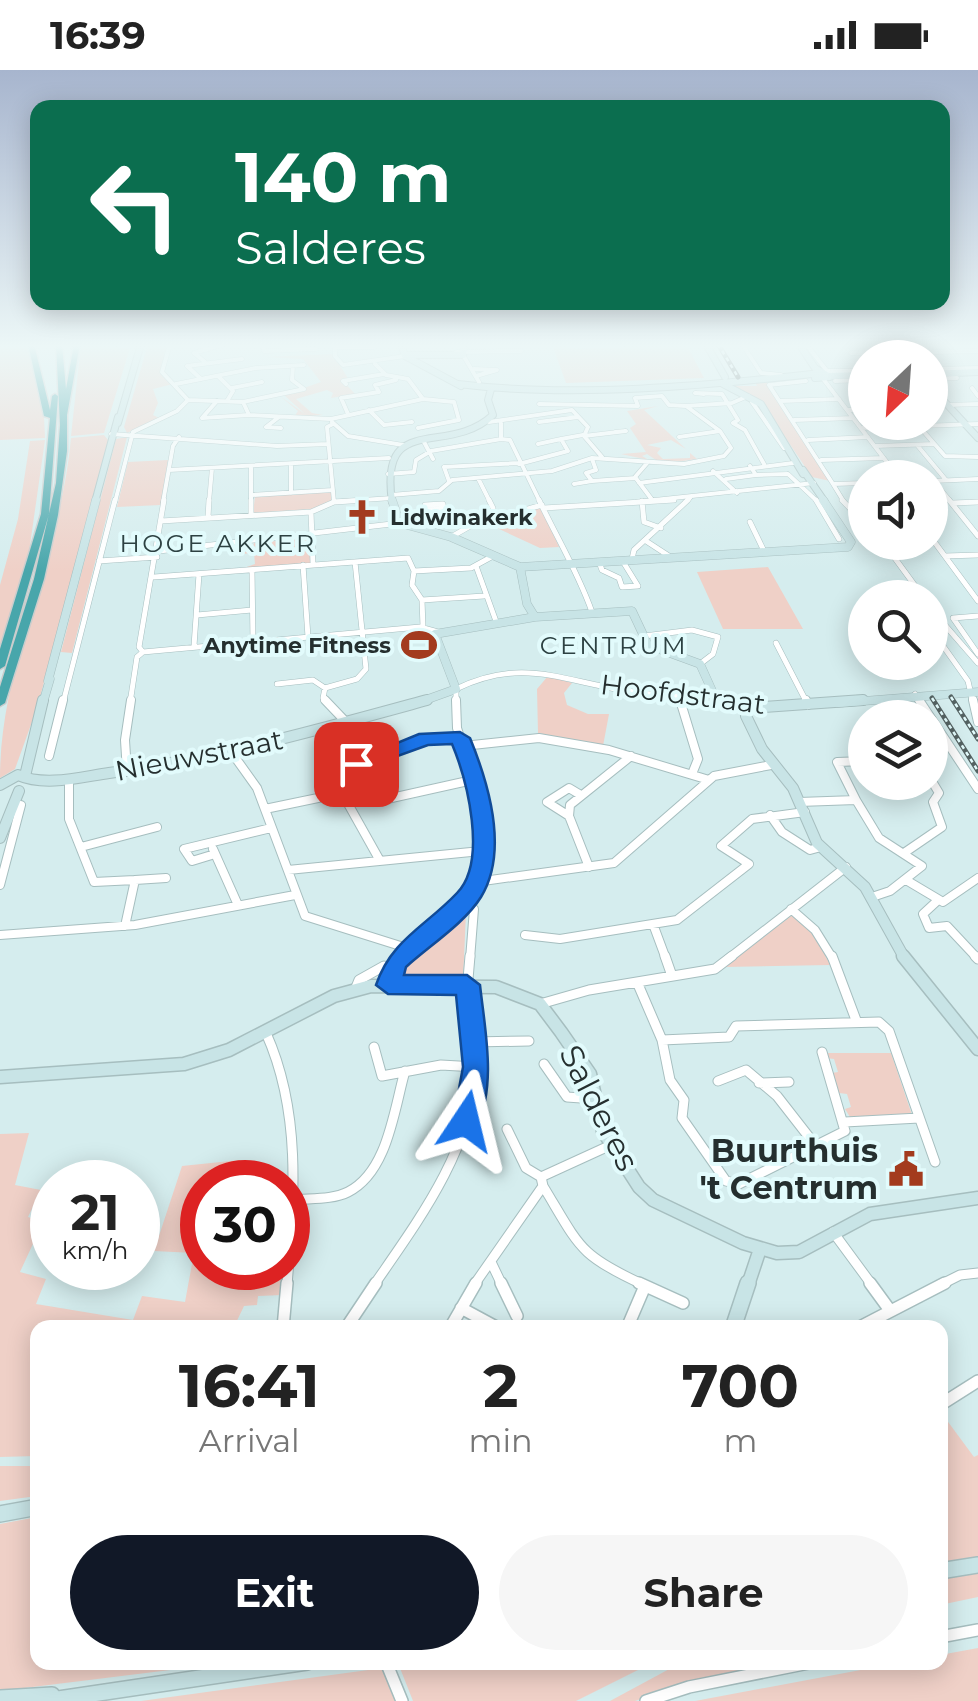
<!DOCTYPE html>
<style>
body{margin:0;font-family:Montserrat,sans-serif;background:#f6f6f6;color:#222;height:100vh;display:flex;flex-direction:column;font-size:38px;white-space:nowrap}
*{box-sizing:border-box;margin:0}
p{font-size:32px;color:#767676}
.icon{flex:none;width:55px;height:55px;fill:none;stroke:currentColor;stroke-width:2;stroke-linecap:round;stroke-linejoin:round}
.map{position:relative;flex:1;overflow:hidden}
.drawer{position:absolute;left:30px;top:1250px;width:918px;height:350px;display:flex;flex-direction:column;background:#fff;border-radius:20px;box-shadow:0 5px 25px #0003}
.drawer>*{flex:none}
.hud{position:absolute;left:30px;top:30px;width:920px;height:210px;border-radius:20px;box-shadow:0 5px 25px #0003;background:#0b6e4f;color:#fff;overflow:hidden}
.needle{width:65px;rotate:205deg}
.controls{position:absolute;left:848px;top:270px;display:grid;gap:20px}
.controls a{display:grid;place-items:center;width:100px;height:100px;border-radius:50%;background:#fff;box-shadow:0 5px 25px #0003;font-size:50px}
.speed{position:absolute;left:30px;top:1090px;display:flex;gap:20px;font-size:50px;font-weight:700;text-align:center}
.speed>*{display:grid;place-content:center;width:130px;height:130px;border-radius:50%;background:#fff;box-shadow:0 5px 25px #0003;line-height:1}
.speed small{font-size:25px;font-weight:400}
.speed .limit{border:15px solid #d22;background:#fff;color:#111}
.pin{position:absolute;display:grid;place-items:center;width:85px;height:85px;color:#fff;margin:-42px;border-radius:20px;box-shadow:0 5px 15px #0006}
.me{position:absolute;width:110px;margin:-55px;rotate:10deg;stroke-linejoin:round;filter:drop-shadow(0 0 8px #0008)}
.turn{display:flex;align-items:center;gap:35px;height:210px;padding:0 40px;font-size:45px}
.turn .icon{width:130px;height:130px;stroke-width:2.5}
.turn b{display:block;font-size:70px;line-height:85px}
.eta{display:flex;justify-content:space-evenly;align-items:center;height:170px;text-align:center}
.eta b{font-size:60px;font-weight:700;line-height:70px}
.action{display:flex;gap:20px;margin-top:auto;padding:20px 40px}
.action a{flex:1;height:115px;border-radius:60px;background:#111827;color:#fff;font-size:40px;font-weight:700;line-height:115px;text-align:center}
.action a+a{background:#f6f6f6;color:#222}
.status{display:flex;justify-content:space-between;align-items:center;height:70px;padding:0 50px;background:#fff;direction:ltr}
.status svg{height:28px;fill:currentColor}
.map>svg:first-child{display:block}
.green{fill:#efd0c7}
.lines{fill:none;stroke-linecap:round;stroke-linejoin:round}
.street-far4-casing{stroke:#a6bebf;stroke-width:5}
.street-far3-casing{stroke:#a6bebf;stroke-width:6}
.street-far2-casing{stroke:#a6bebf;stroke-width:10}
.street-far1-casing{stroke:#a6bebf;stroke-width:11}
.street-casing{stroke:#a6bebf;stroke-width:14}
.secondary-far4-casing{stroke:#a6bebf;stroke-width:8}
.secondary-far3-casing{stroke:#a6bebf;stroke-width:9}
.secondary-far2-casing{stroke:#a6bebf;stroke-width:12}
.secondary-far1-casing{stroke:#a6bebf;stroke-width:15}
.secondary-casing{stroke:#a6bebf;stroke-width:18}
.highway-casing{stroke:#cbcdcd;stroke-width:3}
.street-far4{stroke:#fff;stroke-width:4}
.street-far3{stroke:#fff;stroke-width:5}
.street-far2{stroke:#fff;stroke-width:8}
.street-far1{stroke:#fff;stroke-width:9}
.street{stroke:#fff;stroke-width:11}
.secondary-far4{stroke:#c8e4e6;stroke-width:6}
.secondary-far3{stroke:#c8e4e6;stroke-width:8}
.secondary-far2{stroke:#c8e4e6;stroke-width:10}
.secondary-far1{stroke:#c8e4e6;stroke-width:12}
.secondary{stroke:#c8e4e6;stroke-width:15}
.highway{fill:#48a6ab;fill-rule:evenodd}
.rail-casing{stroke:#546262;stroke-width:5}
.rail{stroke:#e2fbfc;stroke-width:2.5;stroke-dasharray:4;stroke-linecap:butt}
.route{fill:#1a73e8;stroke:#114b97;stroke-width:2.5}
.labels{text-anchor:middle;stroke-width:8;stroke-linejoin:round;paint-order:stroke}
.far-poi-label{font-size:22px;font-weight:bold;fill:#252f2f;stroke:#e2fbfc;text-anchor:start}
.far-neighbourhood-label{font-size:25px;letter-spacing:2.5px;fill:#2d4142;stroke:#e2fbfc}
.street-label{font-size:28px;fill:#252f2f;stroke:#e2fbfc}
.near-street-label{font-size:32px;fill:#252f2f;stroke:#e2fbfc}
.near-poi-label{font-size:32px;font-weight:bold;fill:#252f2f;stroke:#e2fbfc;text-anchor:end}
</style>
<div class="status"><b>16:39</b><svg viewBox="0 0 49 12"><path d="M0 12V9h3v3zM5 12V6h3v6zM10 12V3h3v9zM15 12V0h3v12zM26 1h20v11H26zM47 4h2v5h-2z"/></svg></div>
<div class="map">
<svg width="978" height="1631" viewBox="0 0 978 1631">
<rect width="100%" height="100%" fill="#d5edee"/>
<!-- green -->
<path class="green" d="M0,274H28L43,326L45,368L0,370Z
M81,274L130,278L104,363L71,366Z
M148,274H169L161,300L173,314L153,319L158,333L153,345L159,348L127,363L124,357Z
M552,274L577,279L686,274L704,308L566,313Z
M333,284L349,310L344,312L355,324L331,328L333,323L327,320L296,329L312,343L323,345L294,347L298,341L280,326L305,344L284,325L321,312L303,289L265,287Z
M755,312L767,313L830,411L812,407L760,330L734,316H757Z
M658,336L644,340L686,379L671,370L647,375L661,378L657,383L663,389L690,388V383L697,389L662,394L647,384L642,386L649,390L621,384L646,382L630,358L636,354L627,341Z
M104,365L108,370L103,395L37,638L15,699L0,708C0,593 61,484 71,368Z
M127,367L72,583L61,582L116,369Z
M45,370L28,489L0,577V515L18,449L30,371Z
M168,390L161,435L117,437L128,392Z
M331,422V431L312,439L253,443L255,427Z
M541,437L559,477L540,478L486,453Z
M309,468L310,493L241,499L255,494L254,483L240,484L252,479L254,473Z
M768,497L803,559H723L697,502Z
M548,606L572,613L564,623L567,635L588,644H609L603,676L538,663L537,619Z
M466,843L463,910L409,912L402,908L400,896L407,888Z
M795,843L811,856L830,895L724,897Z
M825,983H891L912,1045L850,1047L845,1039L851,1037L847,1024L839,1023L832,1003L838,1002L834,989L826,988Z
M29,1063L15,1115L41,1120L28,1147L43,1152L20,1202L46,1209L36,1234L133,1250L142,1226L185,1232L194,1183L154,1181L182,1096L240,1090L241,1112H202V1199L285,1198L283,1225L258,1226L257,1235L244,1236L234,1257L38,1258L37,1386L0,1387V1064Z
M940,1341L974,1387L978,1385V1527L940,1535Z
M0,1396H37V1426L0,1431Z
M37,1447L38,1592L227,1593L0,1621V1454Z
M978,1578V1631H695L898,1593L940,1592V1585Z
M699,1592L793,1593L688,1613L635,1631H610L673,1597Z
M398,1593H652L576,1631H413Z
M383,1598L395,1631H141Z"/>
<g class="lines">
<defs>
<path id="street-far4" d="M335,274V286L343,295L405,286
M742,274L761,303L781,305
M806,274L827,301H865
M263,275L264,281L316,279
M335,277H374
M897,281L851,283L901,285
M456,282L521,281
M899,283L978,281
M463,285L479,312
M205,292L194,283L224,274
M474,299L497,300L476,306
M930,299L978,298
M218,306L233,321L227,331
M201,309L187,296L242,289
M930,309L957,308
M824,310L899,408
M806,311L769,315L833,414
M835,311L865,310
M176,314L256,298L304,295
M346,314L343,311L384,304
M232,318L262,312
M972,318L978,326
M704,324L695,323L722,324L738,350L733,353L745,360L764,394
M423,329L454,332
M188,330L243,332L249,345L331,349L423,329L408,309L386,305L375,294
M217,331L202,348L249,345
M781,331L839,329
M243,332L304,319L292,310L293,296
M752,332L784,378
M539,334L638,336L635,328L662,326L669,335L686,336
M947,335L978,334
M369,340L384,355L412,352
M848,340H865
M348,344L341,328L379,322L375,315L396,310
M279,347L266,357L281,358
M794,350L853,348
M332,352L348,366L403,375
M489,352L572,340L588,357L584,366L602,387
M539,352L578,347
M501,353V369L510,370L540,432
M333,354L327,357L334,432
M917,354L945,386L978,387
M418,358L459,350L454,332
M861,358L978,354
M111,364L277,376L328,374
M584,366L626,361L615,362
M679,367L720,361
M423,370L433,389
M808,370L868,367
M538,374L561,369
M917,375L946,410
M875,376L934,374
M592,389L596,400L586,403L592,411L636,408
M821,390L884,388
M648,392L635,407L653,431
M291,394V423
M519,394L568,381L561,369L583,365
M251,396V432
M750,396L756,405L788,404
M169,400L389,388
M713,401L737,423
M388,404L414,402L416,390L431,381L501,369
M788,404L818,432
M478,408L490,432
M726,409L756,405
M449,411L444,397L519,393
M933,411L978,409
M934,411L951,432
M639,413L793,393
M574,414L592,411
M833,414L844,432
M833,414L865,413
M252,425L333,420
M391,425L439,421L452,410L552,401L592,388L684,394L724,386L731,378L720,361L686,336L732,333L748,326
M115,432L133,362L177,341L188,330L162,302L170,274
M163,432L173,376L179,367
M209,432L212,398
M333,432L392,428
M636,432L814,413
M685,432L690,428
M971,432H978"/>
<path id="street-far3" d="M251,430V445
M489,430L493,438
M539,430C557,468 578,502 592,542
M816,430L839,469
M842,430L865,454
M949,430L978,466
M642,431L644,452L661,458
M953,433L978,432
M443,434L444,439L426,440L425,435Z
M544,438L674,430
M311,442L313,494
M208,447L209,430
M161,451L311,442L334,432L366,430
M750,452L764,481
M417,453L460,450L472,455
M930,466L978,531
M451,467L472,455L542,435
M646,471L669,486
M883,472L924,528
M159,481L400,453
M945,486L978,485
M632,489L634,480L688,430
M99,491L157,487
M599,492L602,500L619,508L622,517L638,516L622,490
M303,495L308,567
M476,496L497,554
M252,500L253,572
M414,501L471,498L493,486
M154,507L408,488L414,501L412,515L422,530L423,557
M422,530L484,526
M930,538L978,593
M197,545L252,540
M978,546L953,548L978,584
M943,560L936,566L968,611L973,633
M644,566L692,560L718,567L713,584L700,594
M776,573L807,633
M194,576L199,504
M143,582L420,557L438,562
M143,582L139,577L164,430
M277,614L313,610L325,618L323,628L328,633
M325,618L357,609L366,599L355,492
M915,624L921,633
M679,627L681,633
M63,633L115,430
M130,633L137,587L143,582
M456,633V619C520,588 557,609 622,620C653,626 684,626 715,626"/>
<path id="street-far2" d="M325,630L346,652
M680,630L698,689L692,704
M806,630L808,635
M919,630L978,719
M973,630L978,652
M463,676L539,668L609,680L709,710
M232,683L257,718L305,846L410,879
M49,686L63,630
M327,690L347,683L356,694L426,669L460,668
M127,702L125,670L131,630
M69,709V749L94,812L135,810
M387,729L477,709
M856,730L879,768L922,796L890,821L872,827
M799,732L856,730L837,692L865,691
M265,739L342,723L379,789
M770,745L782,762L810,780L821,777
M569,746L547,732L569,718L579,724
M81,777L157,757
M213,779L238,835
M904,783L942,757L933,732L939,723L930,708
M215,784L192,791L184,779L271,758
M589,797L569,746L570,735L631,686
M288,800L481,781
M906,810L943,832L978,808
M476,812L614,793L714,706L771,695
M0,815L21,735
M464,832L474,839L470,889
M936,832L923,844L929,858L947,856L978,889
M791,839L815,860L833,889
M653,854L666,889
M125,856L135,810L166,808
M0,865L135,855L295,825
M525,865L560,869L677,850L749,794L721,776L752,749L805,742
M400,889L464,832L476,812L484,743L457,658L456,630
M728,889L846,797"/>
<path id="street-far1" d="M665,886L672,906
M832,886L856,950
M975,886L978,889
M468,909L470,886
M637,912L662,970L670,1010L684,1030L682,1048L726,1111L739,1114L845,1061L822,982
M388,915L403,886
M355,920L359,910L384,896
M540,934L589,920L715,899L732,886
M266,963C302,1043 294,1130 287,1215
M662,970L729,967L736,956L879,952L889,961L935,1092
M473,972L529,971
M374,977L382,1006L441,995L476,997
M544,994L567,1027L595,1029
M718,1011L746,1000L777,1026L816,1076
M759,1013L789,1012
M845,1052L919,1048
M507,1059L526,1098L541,1107
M543,1116C580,1177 578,1185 644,1215
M292,1130C310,1128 332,1130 348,1122C388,1102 394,1039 405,1001
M833,1162L872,1215
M491,1192L502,1215
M374,1215C418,1151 471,1081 476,1000C477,972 470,943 467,915
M474,1215L543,1116L541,1107L611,1075
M940,1215L960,1205L978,1203"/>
<path id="street" d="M501,1213L517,1246
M639,1213L683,1233
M870,1213L889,1239
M461,1238L498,1258
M283,1258L287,1213
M346,1258L376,1213
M450,1258L476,1213
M627,1258L645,1216
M858,1258L945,1213
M940,1335L978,1311
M940,1567L978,1560
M386,1592L402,1631
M646,1631L689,1617L814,1592"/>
<path id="secondary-far4" d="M401,274L405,286L461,316
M706,274L725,307
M799,274L815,298L830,307L815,308
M407,285H463L464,274
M930,304L978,302
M829,306L865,305
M458,314C571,328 707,316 821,303
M723,314L761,334L803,404
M930,316L978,368
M118,353L141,274
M803,400L825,432
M95,432L118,347
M392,432C379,340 447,388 493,345L488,330L491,319"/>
<path id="secondary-far3" d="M392,430L400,453L451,467L520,497L848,477L851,472L823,430
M520,497L527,534L535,547
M48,611L96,430
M43,633L50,609
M417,633L456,619L435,564L535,547L632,541L648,575L700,594L714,625L730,633
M838,633L978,622"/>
<path id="secondary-far2" d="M723,630L764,637L863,630
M745,633L746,646L762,679L793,718L817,773L865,817L905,889
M25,706L43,630
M0,715L18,705C45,717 81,707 109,703C218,688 321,659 427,630
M0,768L19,721"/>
<path id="secondary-far1" d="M903,886L978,979
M0,1007L184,994L229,980L334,926L371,916L496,917L540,934L561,962L590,1004L603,1061L639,1117L653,1130L743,1173L777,1183L799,1182L870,1144L978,1128
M748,1215L760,1179"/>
<path id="secondary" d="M733,1258L748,1213
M0,1444L38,1437
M940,1501L978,1495
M0,1628L52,1625
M45,1631L307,1592"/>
<path id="highway" d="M28,274H34L50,340L52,326L55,324L58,326L49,444L5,596L0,599V579L41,444L50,348L44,346Z
M56,274H62L66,319L74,274H80L67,345V381L58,445L44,509L5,633L0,636V617L34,509L56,413L60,355Z"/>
</defs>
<!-- street-far4 casing -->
<use href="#street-far4" class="street-far4-casing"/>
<!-- street-far3 casing -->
<use href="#street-far3" class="street-far3-casing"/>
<!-- street-far2 casing -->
<use href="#street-far2" class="street-far2-casing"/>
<!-- street-far1 casing -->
<use href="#street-far1" class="street-far1-casing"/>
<!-- street casing -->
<use href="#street" class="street-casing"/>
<!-- secondary-far4 casing -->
<use href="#secondary-far4" class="secondary-far4-casing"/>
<!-- secondary-far3 casing -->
<use href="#secondary-far3" class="secondary-far3-casing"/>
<!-- secondary-far2 casing -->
<use href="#secondary-far2" class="secondary-far2-casing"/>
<!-- secondary-far1 casing -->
<use href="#secondary-far1" class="secondary-far1-casing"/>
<!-- secondary casing -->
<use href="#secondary" class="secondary-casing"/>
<!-- highway casing -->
<use href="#highway" class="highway-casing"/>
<!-- street-far4 -->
<use href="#street-far4" class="street-far4"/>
<!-- street-far3 -->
<use href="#street-far3" class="street-far3"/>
<!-- street-far2 -->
<use href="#street-far2" class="street-far2"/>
<!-- street-far1 -->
<use href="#street-far1" class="street-far1"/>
<!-- street -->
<use href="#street" class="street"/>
<!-- secondary-far4 -->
<use href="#secondary-far4" class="secondary-far4"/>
<!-- secondary-far3 -->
<use href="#secondary-far3" class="secondary-far3"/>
<!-- secondary-far2 -->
<use href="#secondary-far2" class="secondary-far2"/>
<!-- secondary-far1 -->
<use href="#secondary-far1" class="secondary-far1"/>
<!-- secondary -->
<use href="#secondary" class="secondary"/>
<!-- highway -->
<use href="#highway" class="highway"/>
<defs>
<path id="rail" d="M718,274L738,307
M951,627L978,669
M932,628L978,701"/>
</defs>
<!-- rail casing -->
<use href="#rail" class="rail-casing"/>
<!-- rail -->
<use href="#rail" class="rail"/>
</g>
<!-- sky -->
<linearGradient id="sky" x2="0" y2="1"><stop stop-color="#a7b5ce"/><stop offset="0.55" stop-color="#ecf7f7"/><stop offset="1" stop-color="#ecf7f7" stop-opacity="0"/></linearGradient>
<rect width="978" height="502" fill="url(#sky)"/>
<!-- route -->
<path class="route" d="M460,662L470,668C488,712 509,781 481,827C465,853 429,876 406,897L404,905H467L480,915C485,961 497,1015 476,1059L466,1063L457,1059L453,1051L463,997L456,925L388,924L376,915C391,870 426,856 457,823C488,791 467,710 452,674L428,675L356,701L346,694L419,664Z"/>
<!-- icons -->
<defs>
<symbol id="church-bare" viewBox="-9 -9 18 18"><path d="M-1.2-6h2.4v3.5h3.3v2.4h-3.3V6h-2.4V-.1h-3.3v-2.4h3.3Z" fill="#a33b1e" stroke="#e2fbfc" stroke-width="2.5" paint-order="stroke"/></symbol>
<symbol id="stadium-bare" viewBox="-9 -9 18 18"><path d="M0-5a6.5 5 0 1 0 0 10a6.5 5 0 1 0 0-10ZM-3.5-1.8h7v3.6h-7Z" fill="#a33b1e" stroke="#e2fbfc" stroke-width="2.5" paint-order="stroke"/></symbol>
<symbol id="civic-bare" viewBox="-9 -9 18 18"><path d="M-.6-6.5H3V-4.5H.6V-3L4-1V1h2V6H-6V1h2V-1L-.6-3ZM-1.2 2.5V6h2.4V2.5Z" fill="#a33b1e" stroke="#e2fbfc" stroke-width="2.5" paint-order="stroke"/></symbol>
</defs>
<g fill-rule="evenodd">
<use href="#church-bare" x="337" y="422" width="50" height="50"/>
<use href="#stadium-bare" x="394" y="550" width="50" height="50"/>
<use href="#civic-bare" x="881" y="1074" width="50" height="50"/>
</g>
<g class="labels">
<!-- far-poi labels -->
<g class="far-poi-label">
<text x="390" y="455">Lidwinakerk</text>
<text x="391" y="583" text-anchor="end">Anytime Fitness</text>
</g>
<!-- far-neighbourhood labels -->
<g class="far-neighbourhood-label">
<text x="218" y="482">HOGE AKKER</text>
<text x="614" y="584">CENTRUM</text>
</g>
<!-- street labels -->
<g class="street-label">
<text transform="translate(683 624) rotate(7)" y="10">Hoofdstraat</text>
<text transform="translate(199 685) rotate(-11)" y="10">Nieuwstraat</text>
</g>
<!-- near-street labels -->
<g class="near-street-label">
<text transform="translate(599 1038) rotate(63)" y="11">Salderes</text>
</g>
<!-- near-poi labels -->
<g class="near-poi-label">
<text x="878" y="1092">Buurthuis<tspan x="878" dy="37">'t Centrum</tspan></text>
</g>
</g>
</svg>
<div class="controls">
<a><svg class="needle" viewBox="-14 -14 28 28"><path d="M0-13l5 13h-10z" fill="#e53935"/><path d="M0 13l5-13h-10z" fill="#767676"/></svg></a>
<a><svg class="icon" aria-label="sound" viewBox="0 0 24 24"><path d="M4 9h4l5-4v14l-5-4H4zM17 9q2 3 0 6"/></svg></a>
<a><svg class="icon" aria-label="search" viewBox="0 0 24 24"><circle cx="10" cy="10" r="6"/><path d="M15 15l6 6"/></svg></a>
<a><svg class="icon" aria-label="layers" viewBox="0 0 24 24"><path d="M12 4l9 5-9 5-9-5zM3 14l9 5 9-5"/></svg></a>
</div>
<div class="speed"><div>21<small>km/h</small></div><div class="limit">30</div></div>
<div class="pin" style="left:356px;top:694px;background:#d93025"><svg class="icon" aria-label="arrive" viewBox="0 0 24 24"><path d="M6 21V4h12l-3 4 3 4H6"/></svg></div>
<svg class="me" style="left:466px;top:1051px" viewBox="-20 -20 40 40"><path d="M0-17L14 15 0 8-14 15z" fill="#1a73e8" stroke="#fff" stroke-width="4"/></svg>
<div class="hud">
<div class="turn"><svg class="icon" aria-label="left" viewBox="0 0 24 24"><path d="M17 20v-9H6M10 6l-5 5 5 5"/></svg><div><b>140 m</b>Salderes</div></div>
</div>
<section class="drawer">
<div class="eta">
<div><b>16:41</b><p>Arrival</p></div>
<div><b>2</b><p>min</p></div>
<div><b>700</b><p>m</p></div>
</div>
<div class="action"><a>Exit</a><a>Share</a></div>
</section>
</div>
